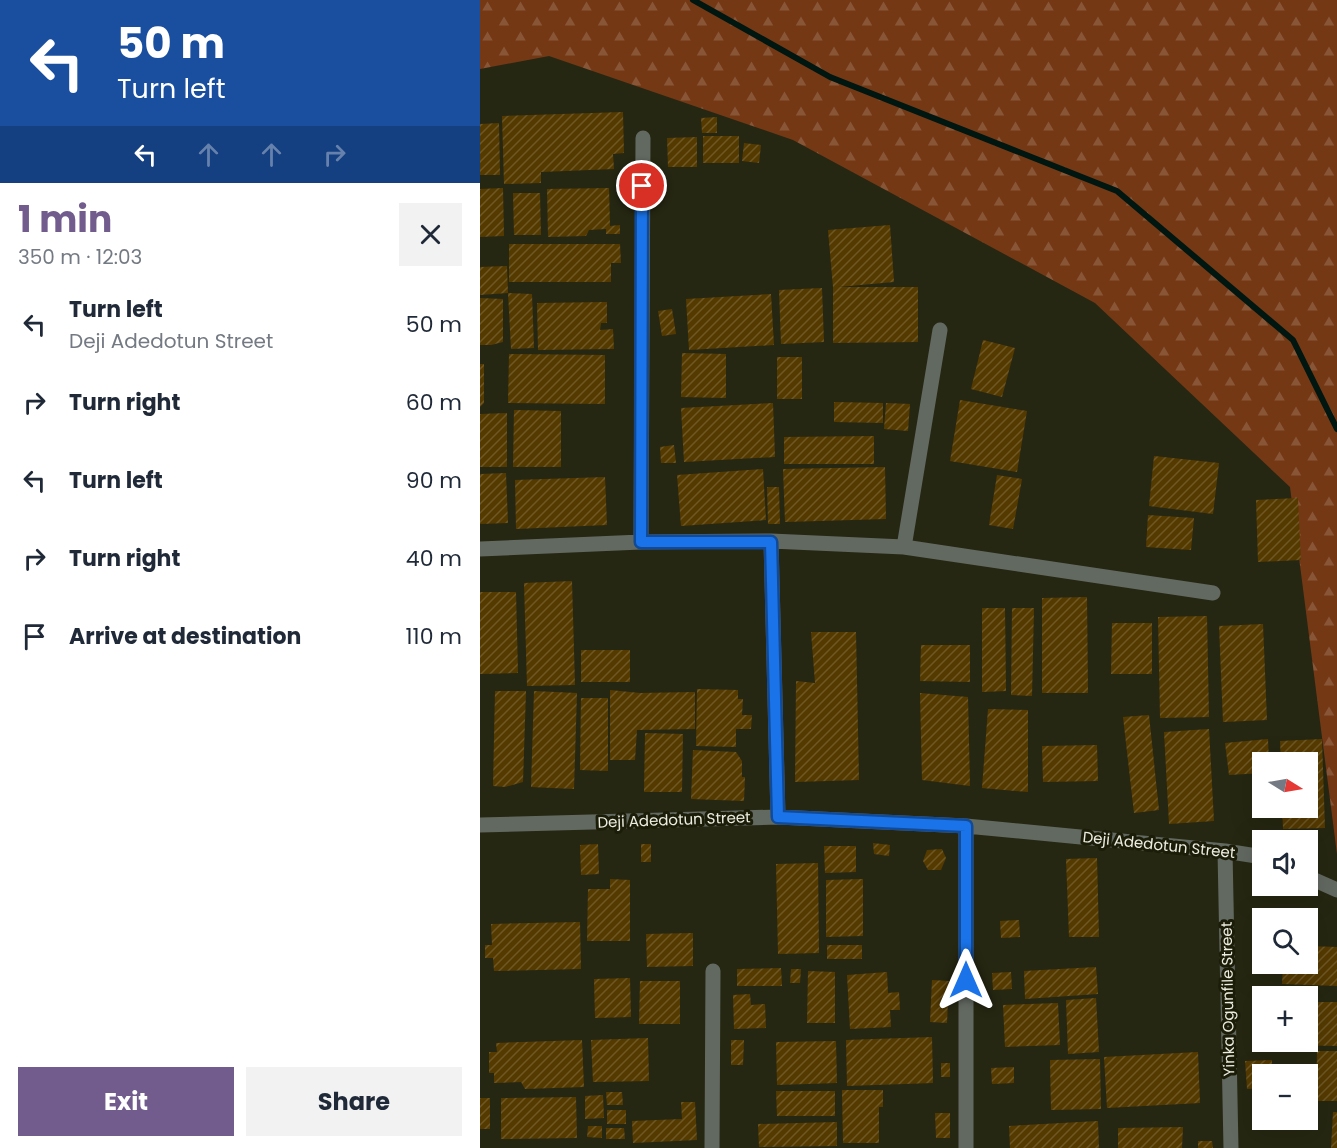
<!DOCTYPE html>
<meta charset="utf-8">
<style>
body{margin:0;font-family:Poppins,sans-serif;background:#f2f2f3;color:#1f2937;height:100vh;display:flex;flex-direction:column;font-size:22px;white-space:nowrap}
*{box-sizing:border-box;margin:0}
p{font-size:20px;color:#747a83}
.icon{flex:none;width:33px;height:33px;fill:none;stroke:currentColor;stroke-width:2;stroke-linecap:round;stroke-linejoin:round}
.map{position:relative;flex:1;overflow:hidden}
.details{display:flex;flex-direction:column;background:#fff;width:480px}
.details>*{flex:none}
.hud{background:#1a4fa0;color:#fff;overflow:hidden}
.needle{width:39px;rotate:101deg}
.tools{position:absolute;left:772px;top:752px;display:grid;gap:12px}
.tools a{display:grid;place-items:center;width:66px;height:66px;border-radius:0px;background:#fff;box-shadow:0 6px 24px #0002;font-size:30px}
.pin{position:absolute;display:grid;place-items:center;width:51px;height:51px;color:#fff;margin:-26px;border:3px solid #fff;border-radius:50%;box-shadow:0 2px 6px #0007}
.me{position:absolute;width:66px;margin:-33px;rotate:0deg;stroke-linejoin:round;filter:drop-shadow(0 0 4px #0008)}
.turn{display:flex;align-items:center;gap:21px;height:126px;padding:0 18px;font-size:27px}
.turn .icon{width:78px;height:78px;stroke-width:2.5}
.turn b{display:block;font-size:42px;line-height:51px}
.lanes{display:flex;align-items:center;height:57px;padding:0 18px;background:#0003;justify-content:center;gap:30px;direction:ltr}
.lanes .off{opacity:.35}
.round{display:grid;place-items:center;flex:none;width:63px;height:63px;border-radius:0px;background:#f2f2f3}
.head{display:flex;align-items:center;justify-content:space-between;height:102px;padding:0 18px}
h1{font-size:36px;font-weight:700;line-height:45px;color:#725c8e}
.action{display:flex;gap:12px;margin-top:auto;padding:12px 18px}
.action a{flex:1;height:69px;border-radius:0px;background:#725c8e;color:#fff;font-size:24px;font-weight:700;line-height:69px;text-align:center}
.action a+a{background:#f2f2f3;color:#1f2937}
ul{padding:0;list-style:none}
li{display:flex;align-items:center;gap:18px;height:78px;padding:0 18px}
li div{flex:1}
li b{display:block;font-size:22px}
li em{font-style:normal}
main{display:flex;flex:1;min-height:0}
.map>svg:first-child{display:block}
.forest{fill:url(#forest-firs)}
.lines{fill:none;stroke-linecap:round;stroke-linejoin:round}
.stream{stroke:#001610;stroke-width:6}
.building{fill:url(#building-hatch)}
.minor{stroke:#626961;stroke-width:15}
.route-casing{stroke:#114b97;stroke-width:15}
.route{stroke:#1a73e8;stroke-width:10}
.labels{text-anchor:middle;stroke-width:6;stroke-linejoin:round;paint-order:stroke}
.street-label{font-size:15px;fill:#ecede0;stroke:#1c1d08}
</style>
<main>
<section class="details">
<div class="hud">
<div class="turn"><svg class="icon" aria-label="left" viewBox="0 0 24 24"><path d="M17 20v-9H6M10 6l-5 5 5 5"/></svg><div><b>50 m</b>Turn left</div></div>
<div class="lanes"><svg class="icon" aria-label="left" viewBox="0 0 24 24"><path d="M17 20v-9H6M10 6l-5 5 5 5"/></svg><svg class="icon off" aria-label="ahead" viewBox="0 0 24 24"><path d="M12 20V5M6 11l6-6 6 6"/></svg><svg class="icon off" aria-label="ahead" viewBox="0 0 24 24"><path d="M12 20V5M6 11l6-6 6 6"/></svg><svg class="icon off" aria-label="right" viewBox="0 0 24 24"><path d="M7 20v-9h11M14 6l5 5-5 5"/></svg></div>
</div>
<div class="head"><div><h1>1 min</h1><p>350 m · 12:03</p></div><a class="round"><svg class="icon" aria-label="close" viewBox="0 0 24 24"><path d="M6 6l12 12M18 6L6 18"/></svg></a></div>
<ul>
<li><svg class="icon" aria-label="left" viewBox="0 0 24 24"><path d="M17 20v-9H6M10 6l-5 5 5 5"/></svg><div><b>Turn left</b><p>Deji Adedotun Street</p></div><em>50 m</em></li>
<li><svg class="icon" aria-label="right" viewBox="0 0 24 24"><path d="M7 20v-9h11M14 6l5 5-5 5"/></svg><div><b>Turn right</b></div><em>60 m</em></li>
<li><svg class="icon" aria-label="left" viewBox="0 0 24 24"><path d="M17 20v-9H6M10 6l-5 5 5 5"/></svg><div><b>Turn left</b></div><em>90 m</em></li>
<li><svg class="icon" aria-label="right" viewBox="0 0 24 24"><path d="M7 20v-9h11M14 6l5 5-5 5"/></svg><div><b>Turn right</b></div><em>40 m</em></li>
<li><svg class="icon" aria-label="arrive" viewBox="0 0 24 24"><path d="M6 21V4h12l-3 4 3 4H6"/></svg><div><b>Arrive at destination</b></div><em>110 m</em></li>
</ul>
<div class="action"><a>Exit</a><a>Share</a></div>
</section>
<div class="map">
<svg width="857" height="1148" viewBox="0 0 857 1148">
<defs>
<pattern id="forest-firs" width="22" height="20" patternUnits="userSpaceOnUse" patternTransform="scale(1.5)"><rect width="22" height="20" fill="#743815"/><path d="M5 1l3.5 6h-7zM16 11l3.5 6h-7z" fill="#885537"/></pattern>
<pattern id="building-hatch" width="6" height="6" patternUnits="userSpaceOnUse" patternTransform="scale(1.5)"><rect width="6" height="6" fill="#553a00"/><path d="M-1 1l2-2M0 6l6-6M5 7l2-2" fill="none" stroke="#6e5725"/></pattern>
</defs>
<rect width="100%" height="100%" fill="#262712"/>
<!-- forest -->
<path class="forest" d="M0,0H857V854L810,487L615,303L313,140L69,56L0,69Z"/>
<g class="lines">
<!-- stream -->
<path class="stream" d="M213,0L350,77L637,191L813,340L857,429"/>
</g>
<!-- building -->
<path class="building" d="M143,112L144,153L133,154L134,169L61,172V183L24,184L22,116Z
M237,117V133H222L221,118Z
M19,123L20,175H0V124Z
M223,136H259V163H223Z
M217,137V167H188L187,138Z
M264,143L281,145L279,163L262,161Z
M23,188L24,236L0,237V189Z
M129,188L130,226L140,225V234H126V229L109,230L106,236L68,237L67,189Z
M33,193H60L61,235H34Z
M410,225L414,282L358,287H438V342L353,343V287L348,230Z
M29,244H140L141,263H131V282H29Z
M27,266L28,293L0,295V267Z
M342,288L344,342L301,344L299,290Z
M28,293L52,294L54,348L31,349Z
M291,294L294,345L209,350L206,299Z
M0,298L23,299V342L11,345H0Z
M127,302V323H121L120,330L133,329L134,349L58,350L57,303Z
M192,309L196,334L182,336L178,311Z
M503,340L535,348L522,397L491,389Z
M202,353L246,354V398L201,397Z
M29,354L125,355V404L28,403Z
M297,357H322V399H297Z
M0,364H4V403L0,407Z
M480,400L547,411L537,472L470,461Z
M354,402L403,403V423L354,422Z
M293,403L295,457L204,462L201,408Z
M406,403L430,404L428,431L404,429Z
M34,410L81,411V467H33Z
M27,413V467H0V414Z
M394,436V464H304V437Z
M194,445L196,463H181L180,447Z
M674,456L739,463L733,514L669,506Z
M405,467L406,519L305,522L303,469Z
M283,469L286,520L201,526L197,475Z
M26,473L28,523L0,524V474Z
M517,475L542,479L533,529L509,525Z
M125,477L127,525L36,529L35,480Z
M287,487H299L300,524H288Z
M818,498L821,560L778,562L776,500Z
M668,515L714,518L711,550L666,547Z
M92,581L95,685L47,686L44,583Z
M0,592H36L38,673L0,674Z
M607,597L608,693H562V598Z
M502,608H525L526,691L502,692Z
M532,608H554L552,696L531,695Z
M727,616L729,717L680,718L678,617Z
M632,623H672V674H631Z
M783,624L787,720L743,722L739,626Z
M331,632H376L379,780L315,782L316,681L335,683Z
M441,645H490V682L440,681Z
M101,650H150V682H101Z
M217,689L258,690V699H263L262,715H272L271,729H256V747L216,746Z
M130,690L160,693L215,692V729L157,730L155,760H130Z
M15,691H46L43,782L25,787L13,786Z
M54,691L97,693L94,789L51,787Z
M440,693L488,697L490,786L442,780Z
M101,698H128V771L100,770Z
M508,709L548,710V792L502,788Z
M669,715L679,810L654,813L643,717Z
M729,729L734,821L689,824L684,732Z
M165,733L203,734L202,792H164Z
M788,739L789,762H783V773L749,775L745,743Z
M842,739L845,828L803,829L802,807H828V762H801L800,741Z
M617,745L618,781L563,782L562,746Z
M213,750L256,752L262,761V777H265L264,801L211,799Z
M393,843L410,845L409,856L394,854Z
M118,844L119,874L101,875L100,845Z
M161,844H171V862H161Z
M344,846H376V872L345,873Z
M462,849L466,858L461,870H448L443,861L447,850Z
M617,858L619,937H589L586,859Z
M338,863L339,953L298,954L296,864Z
M130,879L150,880V941H107L108,889H130Z
M383,879V936L346,937V880Z
M539,920L540,937L521,938L520,921Z
M100,922L101,969L14,971L13,958H5V945H12L11,924Z
M213,933V966L167,967L166,934Z
M347,945H382V959H347Z
M828,946L857,947V986L802,984L803,963H828Z
M616,967L618,994L545,999L544,971Z
M301,968L302,986H257V969Z
M311,969H321L320,983H310Z
M328,971L355,972V1023H327Z
M407,972L408,993L419,992L420,1010H410L411,1027L370,1029L367,975Z
M531,972L532,989L513,990L512,973Z
M150,978L151,1017L115,1018L114,979Z
M452,980L469,981L467,1023L450,1022Z
M160,981H200V1024H159Z
M270,994L271,1005L285,1004L286,1028L254,1029L253,995Z
M616,998L619,1052L588,1054L586,1000Z
M828,1002H857V1046L803,1045V1041H828Z
M578,1003L580,1045L525,1047L523,1005Z
M452,1037L453,1083L367,1086L366,1040Z
M168,1038L169,1081L113,1082L111,1040Z
M102,1040L104,1087L45,1089L41,1082L14,1083V1073H9V1052H17L16,1043Z
M251,1040H264L263,1065H251Z
M356,1041L357,1083L297,1085L296,1042Z
M837,1051H857V1101H836Z
M718,1052L720,1103L627,1108L624,1057Z
M620,1059L621,1109L571,1110L570,1060Z
M792,1060V1074H783V1088L767,1089L765,1061Z
M461,1063H470V1077H461Z
M534,1067V1083L512,1084L511,1068Z
M362,1090H403V1107H399V1143H363Z
M296,1091H355V1116H297Z
M126,1092H142L143,1105H127Z
M123,1095L124,1118L105,1119V1096Z
M96,1097L97,1138L21,1139V1098Z
M0,1098H10V1129H0Z
M201,1102H215L217,1140L153,1143L152,1121L202,1119Z
M127,1110H146V1124H127Z
M853,1112H857V1148H851Z
M455,1113H470V1138H456Z
M618,1121L619,1148H530L529,1126Z
M357,1122V1146L279,1147L278,1124Z
M108,1126H122V1138L107,1137Z
M703,1127L702,1148H638V1128Z
M126,1128H144L145,1139H126Z
M718,1141H732L733,1148H718Z"/>
<g class="lines">
<!-- minor -->
<path class="minor" d="M291,541L298,817
M161,542L163,138
M424,547L460,330
M0,549L161,542L291,541L424,547L733,593
M0,825L298,817L486,826L745,851L783,857
M486,826V1148
M745,851L751,1148
M828,877L857,890
M232,1148L233,971"/>
</g>
<g class="lines">
<defs>
<path id="route" d="M162,186L161,542H291L298,817L486,826V980"/>
</defs>
<!-- route casing -->
<use href="#route" class="route-casing"/>
<!-- route -->
<use href="#route" class="route"/>
</g>
<g class="labels">
<!-- street labels -->
<g class="street-label">
<text transform="translate(194 820) rotate(-2)" y="5">Deji Adedotun Street</text>
<text transform="translate(679 845) rotate(6)" y="5">Deji Adedotun Street</text>
<text transform="translate(748 999) rotate(-91)" y="5">Yinka Ogunfile Street</text>
</g>
</g>
</svg>
<div class="tools">
<a><svg class="needle" viewBox="-14 -14 28 28"><path d="M0-13l5 13h-10z" fill="#e53935"/><path d="M0 13l5-13h-10z" fill="#747a83"/></svg></a>
<a><svg class="icon" aria-label="sound" viewBox="0 0 24 24"><path d="M4 9h4l5-4v14l-5-4H4zM17 9q2 3 0 6"/></svg></a>
<a><svg class="icon" aria-label="search" viewBox="0 0 24 24"><circle cx="10" cy="10" r="6"/><path d="M15 15l6 6"/></svg></a>
<a>+</a>
<a>−</a>
</div>
<div class="pin" style="left:162px;top:186px;background:#d93025"><svg class="icon" aria-label="arrive" viewBox="0 0 24 24"><path d="M6 21V4h12l-3 4 3 4H6"/></svg></div>
<svg class="me" style="left:486px;top:980px" viewBox="-20 -20 40 40"><path d="M0-17L14 15 0 8-14 15z" fill="#1a73e8" stroke="#fff" stroke-width="4"/></svg>
</div>
</main>
